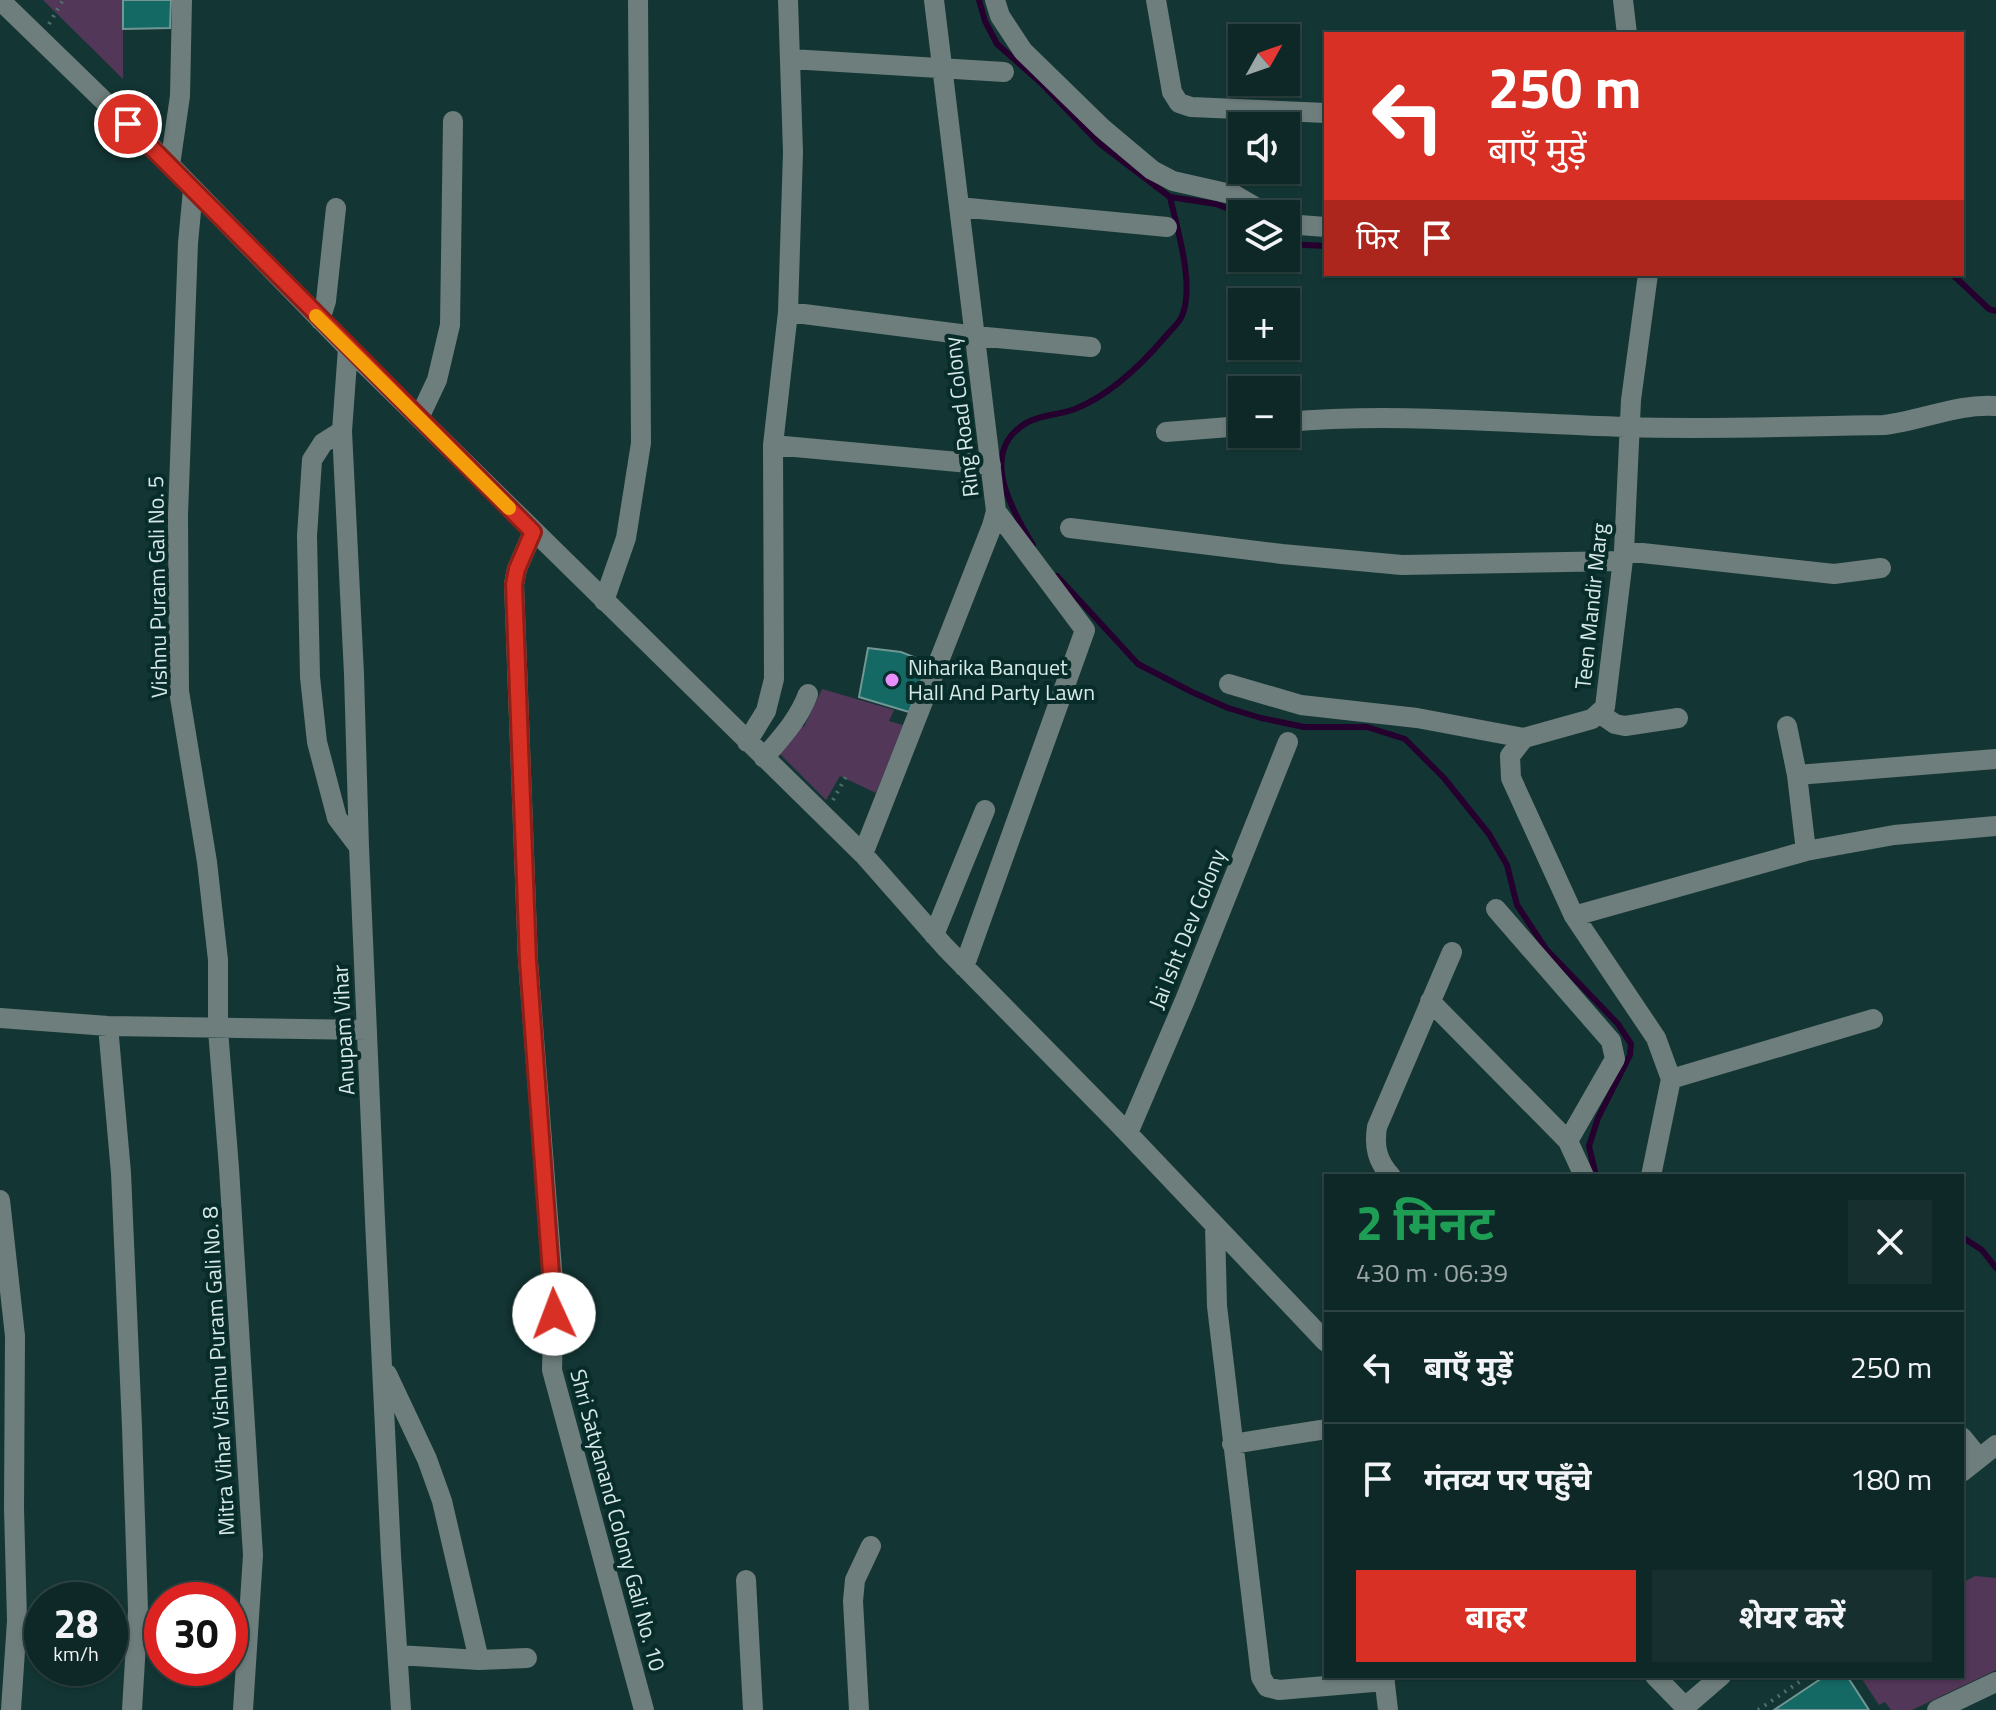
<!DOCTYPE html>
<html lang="hi">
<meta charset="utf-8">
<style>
body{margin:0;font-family:"Titillium Web","Noto Sans Devanagari",sans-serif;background:#17302f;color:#f1f3f6;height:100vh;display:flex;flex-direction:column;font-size:30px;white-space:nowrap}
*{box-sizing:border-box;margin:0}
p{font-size:26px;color:#9ba6a7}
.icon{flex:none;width:44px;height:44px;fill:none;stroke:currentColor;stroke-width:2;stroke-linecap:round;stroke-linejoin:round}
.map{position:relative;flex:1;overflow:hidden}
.drawer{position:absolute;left:1324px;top:1174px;width:640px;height:504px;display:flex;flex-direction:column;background:#0e2827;border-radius:0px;box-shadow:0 2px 6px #0004,0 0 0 2px #2e4444}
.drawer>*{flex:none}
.banner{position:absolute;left:1324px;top:32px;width:640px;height:244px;border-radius:0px;box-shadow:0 2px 6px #0004,0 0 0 2px #2e4444;background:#d93025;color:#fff;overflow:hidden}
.needle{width:52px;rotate:50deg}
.fabs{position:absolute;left:1228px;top:24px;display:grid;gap:16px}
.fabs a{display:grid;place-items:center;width:72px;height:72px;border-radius:0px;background:#0e2827;box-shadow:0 2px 6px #0004,0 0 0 2px #2e4444;font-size:40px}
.speed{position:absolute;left:24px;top:1582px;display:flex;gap:16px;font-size:40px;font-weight:700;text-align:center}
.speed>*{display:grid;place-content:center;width:104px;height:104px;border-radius:50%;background:#0e2827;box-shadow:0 2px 6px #0004,0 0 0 2px #2e4444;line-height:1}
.speed small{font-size:20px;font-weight:400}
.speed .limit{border:12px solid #d22;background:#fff;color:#111}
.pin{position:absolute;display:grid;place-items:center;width:68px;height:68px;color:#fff;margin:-34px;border:4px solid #fff;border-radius:50%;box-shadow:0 2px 8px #0007}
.me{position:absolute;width:88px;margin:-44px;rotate:358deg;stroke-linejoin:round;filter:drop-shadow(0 0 6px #0008)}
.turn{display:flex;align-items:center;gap:28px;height:168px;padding:0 32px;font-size:36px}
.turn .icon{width:104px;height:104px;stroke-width:2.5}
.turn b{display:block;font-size:56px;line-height:68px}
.then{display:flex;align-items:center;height:76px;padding:0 32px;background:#0003;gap:16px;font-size:30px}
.round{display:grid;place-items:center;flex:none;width:84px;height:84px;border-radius:0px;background:#17302f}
.headline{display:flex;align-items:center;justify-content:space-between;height:136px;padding:0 32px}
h1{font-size:48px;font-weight:700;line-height:60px;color:#1e9e55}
.cta{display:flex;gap:16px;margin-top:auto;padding:16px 32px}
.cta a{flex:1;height:92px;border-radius:0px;background:#d93025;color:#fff;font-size:32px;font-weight:700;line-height:92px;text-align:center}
.cta a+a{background:#17302f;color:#f1f3f6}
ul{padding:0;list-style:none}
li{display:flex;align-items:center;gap:24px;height:112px;padding:0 32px;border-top:2px solid #2e4444}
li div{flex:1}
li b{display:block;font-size:30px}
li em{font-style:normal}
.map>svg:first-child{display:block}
.green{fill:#523758}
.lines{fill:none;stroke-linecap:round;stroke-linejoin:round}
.stream{stroke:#25002e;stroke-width:6}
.building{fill:#146964;stroke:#719693;stroke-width:2}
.path{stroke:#516f6d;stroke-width:4;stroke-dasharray:2 6;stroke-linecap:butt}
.minor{stroke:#6e7e7c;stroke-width:20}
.route-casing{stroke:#8d1f18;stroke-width:20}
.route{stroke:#d93025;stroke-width:14}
.slow{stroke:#f59e0b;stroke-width:14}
.poi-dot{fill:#e98efe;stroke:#072c2a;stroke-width:3}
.labels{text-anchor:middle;stroke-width:8;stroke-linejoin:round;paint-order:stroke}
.street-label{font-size:22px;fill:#d6e9e7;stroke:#072c2a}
.poi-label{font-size:22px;fill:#d6e9e7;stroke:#072c2a;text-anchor:start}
</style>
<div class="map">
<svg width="1996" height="1710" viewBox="0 0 1996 1710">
<rect width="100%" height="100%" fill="#133634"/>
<!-- green -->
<path class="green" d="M43,0H123V79Z
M822,689L894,710L889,721L903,725L876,793L840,776L826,800L778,752L798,725L804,727Z
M1975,1576L1996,1578V1670L1912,1710H1891L1885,1702L1879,1705L1860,1676H1962V1583Z"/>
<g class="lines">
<!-- stream -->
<path class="stream" d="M979,0L985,21L997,44L1041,83L1099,143L1170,197C1177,228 1196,288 1181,318C1178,324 1170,331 1165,337C1142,364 1110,395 1075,409C1060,415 1043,414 1028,422C977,450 1011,509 1033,545
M1170,197L1216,204L1242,214
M1286,244L1326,246
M1952,274L1989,309L1996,311
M1057,576L1138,664L1192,692L1228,708L1261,718L1304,727H1367L1405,739L1444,778L1489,834L1507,865L1517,905L1546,949L1618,1024L1631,1044L1630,1055L1598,1118L1589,1146L1596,1176
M1962,1237L1982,1250L1996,1268"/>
</g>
<!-- building -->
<path class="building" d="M123,0H171L170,28L123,29Z
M868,648L901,652L929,663L909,712L859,697Z
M1825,1676H1847L1869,1710H1774Z"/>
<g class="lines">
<!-- path -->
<path class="path" d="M49,24L63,0
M833,800L847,775
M1758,1710L1808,1676"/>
<!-- minor -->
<path class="minor" d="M0,0L170,165L348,348L863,854L945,947L1118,1123L1326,1342
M995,0L1000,16L1023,51L1102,128L1152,170L1173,181L1235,195L1267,214
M1156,0L1172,92L1179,103L1191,107L1326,113
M1623,0L1627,34
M791,59L1004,72
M170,165L180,96L182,0
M193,190L188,243L178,515L179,691L207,862L218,960V1030L229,1168L253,1555L243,1710
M959,207L1167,227
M1286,224L1326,227
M1648,274L1631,400L1624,551L1605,707L1592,719L1524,738L1510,756L1511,778L1574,916L1656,1038L1671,1079L1651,1176
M788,312L976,336L1091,347
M320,320L326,301L336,208
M348,348L342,431L354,674L359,847L375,1220L391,1555L401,1710
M419,418L437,380L450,325L453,121
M1286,422C1400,412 1513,424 1627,427C1713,430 1799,426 1884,425C1921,421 1958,403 1996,406
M342,431L323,443L312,460L307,536L310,677L317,742L337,818L359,847
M1166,432L1242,426
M773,445L991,465
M1070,528L1282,554L1402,565L1622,561
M533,532L517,569L514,584L528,961L554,1295L552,1370L644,1710
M1624,551L1834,574L1881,568
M604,601L626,538L641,443L638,0
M1229,684L1301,705L1417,718L1524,738
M1599,713L1615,724L1625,726L1678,718
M1787,726L1797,775L1806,851
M747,742L766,711L774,679L773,445L788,312L793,152L788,0
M764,758C781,738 799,719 808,694
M1797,775L1996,759
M863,854L992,526L996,511L934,0
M1496,909L1611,1041L1615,1059L1568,1141
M1574,916L1806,851L1894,835L1996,826
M934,935L985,810
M964,967L1085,630L996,511
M1430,1001L1568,1141L1584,1176
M0,1018L108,1026L367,1030
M108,1026L121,1173L132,1427L138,1610L132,1710
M1671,1079L1873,1019
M1128,1133L1185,1000L1288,742
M1391,1176C1377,1161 1374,1147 1377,1127L1452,952
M0,1200L15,1336L14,1508L17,1621L11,1710
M1215,1225L1217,1306L1261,1677L1267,1687L1279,1690L1385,1681
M387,1374L427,1459L442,1501L479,1660
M1962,1437L1979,1458
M1232,1444L1326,1429
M1962,1472L1996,1445
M746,1580L753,1710
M398,1655L479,1660L527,1658
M1384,1676L1388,1710
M1655,1676L1688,1710
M1685,1707L1721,1676
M859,1710L853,1601L855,1580L871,1546
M1937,1710L1996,1682"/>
</g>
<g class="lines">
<defs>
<path id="route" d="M128,124L533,532L517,569L514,584L528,961L554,1314"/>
</defs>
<!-- route casing -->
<use href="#route" class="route-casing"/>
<!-- route -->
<use href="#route" class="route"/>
<!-- slow -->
<path class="slow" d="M316,316L509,508"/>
</g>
<!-- markers -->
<circle class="poi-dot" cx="892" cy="680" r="8"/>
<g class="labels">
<!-- street labels -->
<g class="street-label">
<text transform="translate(961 417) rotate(-97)" y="8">Ring Road Colony</text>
<text transform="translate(157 587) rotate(-91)" y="8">Vishnu Puram Gali No. 5</text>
<text transform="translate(1591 606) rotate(-84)" y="8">Teen Mandir Marg</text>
<text transform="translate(1187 929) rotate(-68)" y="8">Jai Isht Dev Colony</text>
<text transform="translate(343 1030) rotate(-93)" y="8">Anupam Vihar</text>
<text transform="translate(218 1371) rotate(-93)" y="8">Mitra Vihar Vishnu Puram Gali No. 8</text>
<text transform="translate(618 1520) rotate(75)" y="8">Shri Satyanand Colony Gali No. 10</text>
</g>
<!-- poi labels -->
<g class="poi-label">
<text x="908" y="675">Niharika Banquet<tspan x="908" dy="25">Hall And Party Lawn</tspan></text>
</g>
</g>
</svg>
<div class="fabs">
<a><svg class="needle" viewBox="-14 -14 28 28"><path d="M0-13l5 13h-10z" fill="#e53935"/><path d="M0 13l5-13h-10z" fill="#9ba6a7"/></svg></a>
<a><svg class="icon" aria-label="sound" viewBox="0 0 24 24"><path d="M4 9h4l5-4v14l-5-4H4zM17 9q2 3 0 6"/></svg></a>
<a><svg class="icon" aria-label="layers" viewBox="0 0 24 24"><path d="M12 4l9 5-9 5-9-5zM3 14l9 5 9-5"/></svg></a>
<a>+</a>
<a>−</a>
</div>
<div class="speed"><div>28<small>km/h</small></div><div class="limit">30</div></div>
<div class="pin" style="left:128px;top:124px;background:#d93025"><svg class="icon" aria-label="arrive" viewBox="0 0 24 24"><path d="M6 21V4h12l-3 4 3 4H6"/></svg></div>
<svg class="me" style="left:554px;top:1314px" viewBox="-20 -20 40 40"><circle r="19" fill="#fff"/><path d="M0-13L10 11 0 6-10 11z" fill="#d93025"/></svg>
<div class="banner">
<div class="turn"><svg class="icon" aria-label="left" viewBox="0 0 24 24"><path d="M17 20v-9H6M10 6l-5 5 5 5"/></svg><div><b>250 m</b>बाएँ मुड़ें</div></div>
<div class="then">फिर<svg class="icon" aria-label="arrive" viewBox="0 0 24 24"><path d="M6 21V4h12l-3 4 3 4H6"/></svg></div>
</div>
<section class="drawer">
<div class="headline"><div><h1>2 मिनट</h1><p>430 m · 06:39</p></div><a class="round"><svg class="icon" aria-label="close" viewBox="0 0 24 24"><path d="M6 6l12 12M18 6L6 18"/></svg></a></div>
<ul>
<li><svg class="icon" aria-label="left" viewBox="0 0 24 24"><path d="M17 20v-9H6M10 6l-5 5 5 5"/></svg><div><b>बाएँ मुड़ें</b></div><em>250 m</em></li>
<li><svg class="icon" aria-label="arrive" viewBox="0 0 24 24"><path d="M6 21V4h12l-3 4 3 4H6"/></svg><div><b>गंतव्य पर पहुँचे</b></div><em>180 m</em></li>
</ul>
<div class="cta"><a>बाहर</a><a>शेयर करें</a></div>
</section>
</div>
